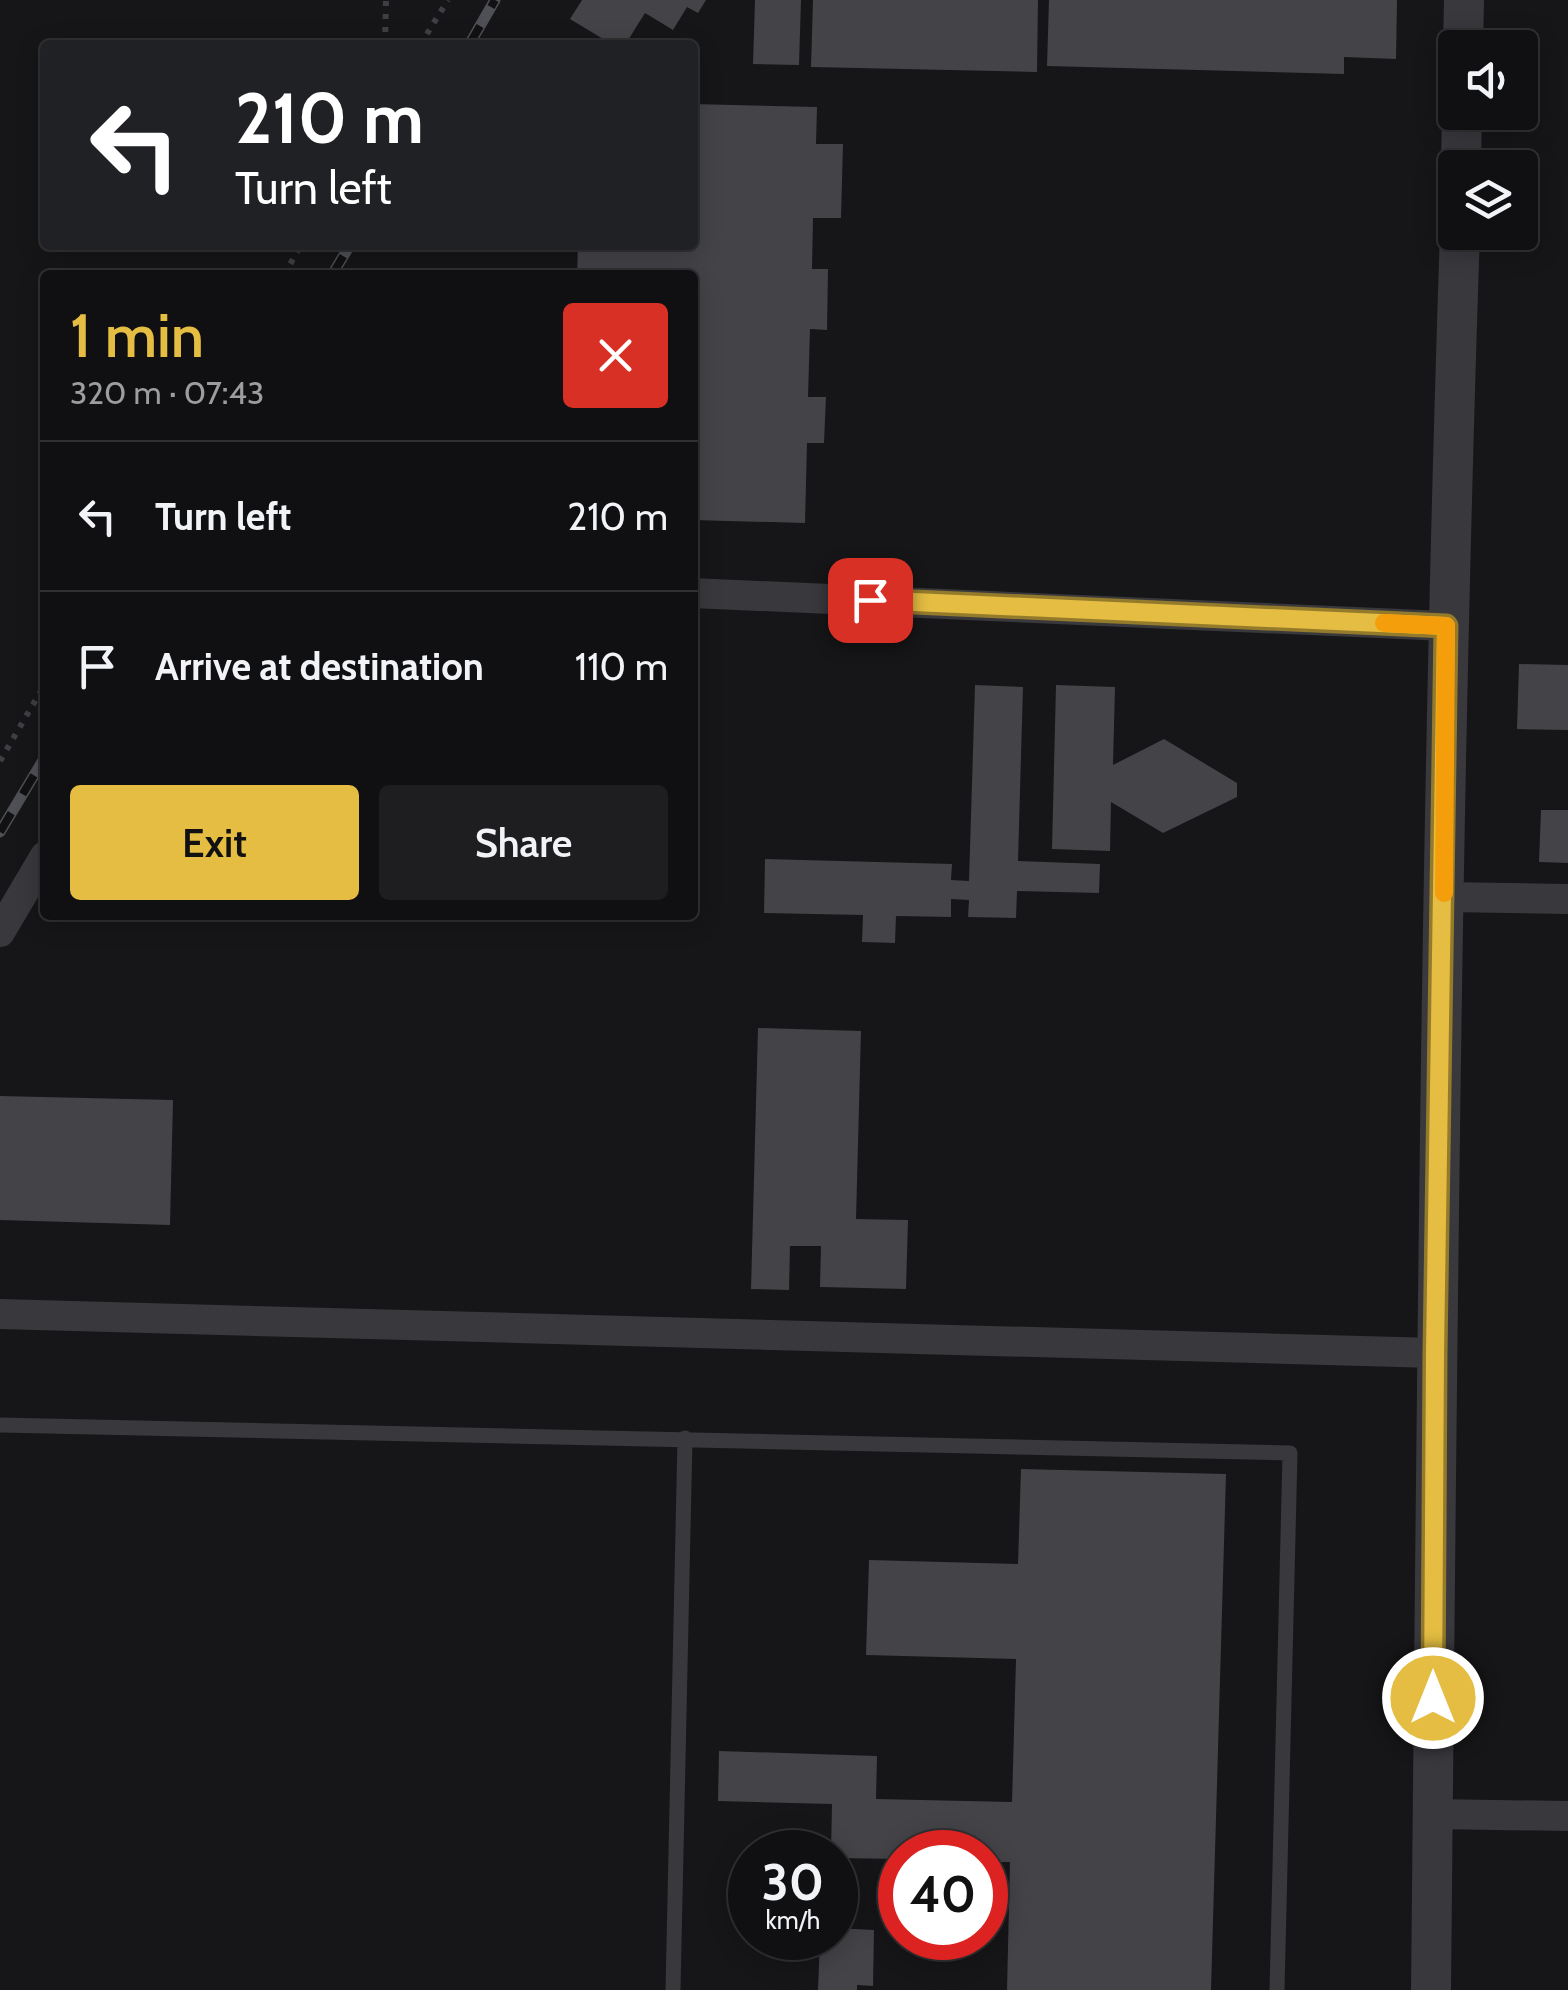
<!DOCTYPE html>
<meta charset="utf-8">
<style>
body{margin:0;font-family:Cabin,sans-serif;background:#1e1e20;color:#f1f3f6;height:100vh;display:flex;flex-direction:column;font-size:38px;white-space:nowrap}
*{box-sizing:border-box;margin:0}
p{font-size:32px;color:#9c9d9f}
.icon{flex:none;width:55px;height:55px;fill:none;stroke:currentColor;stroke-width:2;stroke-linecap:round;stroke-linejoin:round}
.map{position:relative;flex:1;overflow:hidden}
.details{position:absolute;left:40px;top:270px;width:658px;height:650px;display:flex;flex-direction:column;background:#101012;border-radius:10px;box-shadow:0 5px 25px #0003,0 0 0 2px #303032}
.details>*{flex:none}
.banner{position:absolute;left:40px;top:40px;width:658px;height:210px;border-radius:10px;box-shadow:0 5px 25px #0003,0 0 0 2px #303032;background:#202124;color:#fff;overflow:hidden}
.fabs{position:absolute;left:1438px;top:30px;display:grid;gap:20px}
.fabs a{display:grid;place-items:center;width:100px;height:100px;border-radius:10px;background:#101012;box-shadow:0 5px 25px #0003,0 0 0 2px #303032;font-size:50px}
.speed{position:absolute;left:728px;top:1830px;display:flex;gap:20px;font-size:50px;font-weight:700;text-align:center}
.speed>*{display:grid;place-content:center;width:130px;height:130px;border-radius:50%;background:#101012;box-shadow:0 5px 25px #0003,0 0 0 2px #303032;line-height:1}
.speed small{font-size:25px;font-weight:400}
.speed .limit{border:15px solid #d22;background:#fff;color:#111}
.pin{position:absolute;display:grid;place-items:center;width:85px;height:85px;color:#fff;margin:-42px;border-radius:20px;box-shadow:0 5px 15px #0006}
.me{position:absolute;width:110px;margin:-55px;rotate:0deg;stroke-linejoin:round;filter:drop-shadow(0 0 8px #0008)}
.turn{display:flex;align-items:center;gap:35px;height:210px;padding:0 30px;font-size:45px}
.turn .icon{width:130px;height:130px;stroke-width:2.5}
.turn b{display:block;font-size:70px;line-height:85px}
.round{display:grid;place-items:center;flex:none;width:105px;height:105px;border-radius:10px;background:#1e1e20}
.head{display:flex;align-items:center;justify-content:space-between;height:170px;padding:0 30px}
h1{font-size:60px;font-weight:600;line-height:75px;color:#e4bd42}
.cta{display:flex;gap:20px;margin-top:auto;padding:20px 30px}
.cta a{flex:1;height:115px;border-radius:10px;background:#e4bd42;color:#111;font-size:40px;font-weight:600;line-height:115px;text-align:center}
.cta a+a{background:#1e1e20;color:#f1f3f6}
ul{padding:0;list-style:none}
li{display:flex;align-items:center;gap:30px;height:150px;padding:0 30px;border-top:2px solid #303032}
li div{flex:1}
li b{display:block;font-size:38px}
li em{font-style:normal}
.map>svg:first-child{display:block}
.building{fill:#434348}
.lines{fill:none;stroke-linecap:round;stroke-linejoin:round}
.path{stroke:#3e3f44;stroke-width:6;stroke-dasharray:5 8;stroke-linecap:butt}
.service{stroke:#38383d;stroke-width:15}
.minor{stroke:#38383d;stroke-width:30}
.tertiary{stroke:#38383d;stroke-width:40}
.rail-casing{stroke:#4f5055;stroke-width:11}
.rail{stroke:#111113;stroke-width:8;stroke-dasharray:22;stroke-linecap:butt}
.route-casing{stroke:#947b2b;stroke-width:25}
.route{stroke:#e4bd42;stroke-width:18}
.slow{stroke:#f59e0b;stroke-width:18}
</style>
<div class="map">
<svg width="1568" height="1990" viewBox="0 0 1568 1990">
<rect width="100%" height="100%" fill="#161618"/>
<!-- building -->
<path class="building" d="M582,0H706L698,13L687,7L673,30L645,13L625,45H613L570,19Z
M755,0H801L799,65L753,64Z
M813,0H1038L1037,72L811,67Z
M1049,0H1397L1396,59L1344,57V74L1047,66Z
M692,104L817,107L816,144H843L841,218H813L812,269H828L827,330L810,329L808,397H826L824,443H807L805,523L692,520V275H577L578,245H692Z
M1519,664L1568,665V730L1517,729Z
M975,685L1023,687L1018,861L1100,864L1099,893L1017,891L1016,918L968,917L969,900L951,899V917L896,916L895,943L862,942L863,915L764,913L765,859L952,864L951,880L969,881Z
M1056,685L1115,687L1113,765L1164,739L1237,783V797L1163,833L1111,802L1110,851L1052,849Z
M1541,810H1568V863L1539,862Z
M758,1028L861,1031L856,1219L908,1220L906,1289L820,1287L821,1246H790L789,1290L751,1289Z
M0,1096L173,1100L170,1225L0,1220Z
M1021,1469L1226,1474L1211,1990H1007L1010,1862H985V1852H900V1859L835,1858V1852H831L832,1804L718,1801L719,1751L877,1756L876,1799L1012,1802L1016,1659L866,1655L869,1560L1018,1564Z
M835,1928L874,1930L873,1986L857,1985V1990H818L820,1938H835Z"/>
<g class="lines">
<!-- path -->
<path class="path" d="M385,45L386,0
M420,45L448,0
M284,275L301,245
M0,761L45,684"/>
<!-- service -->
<path class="service" d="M0,1425L1290,1453L1277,1990
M673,1990L685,1438"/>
<!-- minor -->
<path class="minor" d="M692,593L1446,626
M1444,897L1568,899
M0,932L45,856
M0,1314L1435,1353
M1433,1814L1568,1816"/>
<!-- tertiary -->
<path class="tertiary" d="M1463,48L1464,0
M1461,168L1462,112
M1431,1990C1437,1404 1440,818 1460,232"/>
<defs>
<path id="rail" d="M469,45L495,0
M332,275L350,245
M0,832L45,757"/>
</defs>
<!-- rail casing -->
<use href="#rail" class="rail-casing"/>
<!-- rail -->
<use href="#rail" class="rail"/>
</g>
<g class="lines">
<defs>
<path id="route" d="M870,600L1446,626L1435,1353L1433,1698"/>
</defs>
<!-- route casing -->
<use href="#route" class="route-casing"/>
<!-- route -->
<use href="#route" class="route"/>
<!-- slow -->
<path class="slow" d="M1384,623L1446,626L1444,893"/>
</g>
</svg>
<div class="fabs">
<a><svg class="icon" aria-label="sound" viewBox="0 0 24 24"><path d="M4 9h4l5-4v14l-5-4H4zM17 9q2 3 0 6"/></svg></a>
<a><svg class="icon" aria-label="layers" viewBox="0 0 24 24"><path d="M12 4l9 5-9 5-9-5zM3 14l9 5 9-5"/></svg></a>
</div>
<div class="speed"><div>30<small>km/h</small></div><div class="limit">40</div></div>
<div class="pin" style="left:870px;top:600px;background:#d93025"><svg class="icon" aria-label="arrive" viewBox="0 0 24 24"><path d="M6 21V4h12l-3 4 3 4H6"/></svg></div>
<svg class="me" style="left:1433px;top:1698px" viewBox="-20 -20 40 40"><circle r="17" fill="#e4bd42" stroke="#fff" stroke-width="3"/><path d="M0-11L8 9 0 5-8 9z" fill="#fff"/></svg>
<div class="banner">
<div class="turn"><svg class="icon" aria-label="left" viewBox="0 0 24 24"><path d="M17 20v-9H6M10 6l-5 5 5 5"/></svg><div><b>210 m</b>Turn left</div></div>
</div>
<section class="details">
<div class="head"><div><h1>1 min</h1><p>320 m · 07:43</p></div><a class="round" style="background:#d93025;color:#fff"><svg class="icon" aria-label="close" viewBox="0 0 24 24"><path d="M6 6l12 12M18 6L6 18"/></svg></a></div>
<ul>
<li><svg class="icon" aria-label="left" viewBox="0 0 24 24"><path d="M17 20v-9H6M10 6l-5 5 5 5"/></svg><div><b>Turn left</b></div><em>210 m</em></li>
<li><svg class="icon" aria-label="arrive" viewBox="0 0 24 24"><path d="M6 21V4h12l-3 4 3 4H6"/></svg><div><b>Arrive at destination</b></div><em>110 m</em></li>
</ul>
<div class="cta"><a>Exit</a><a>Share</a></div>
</section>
</div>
